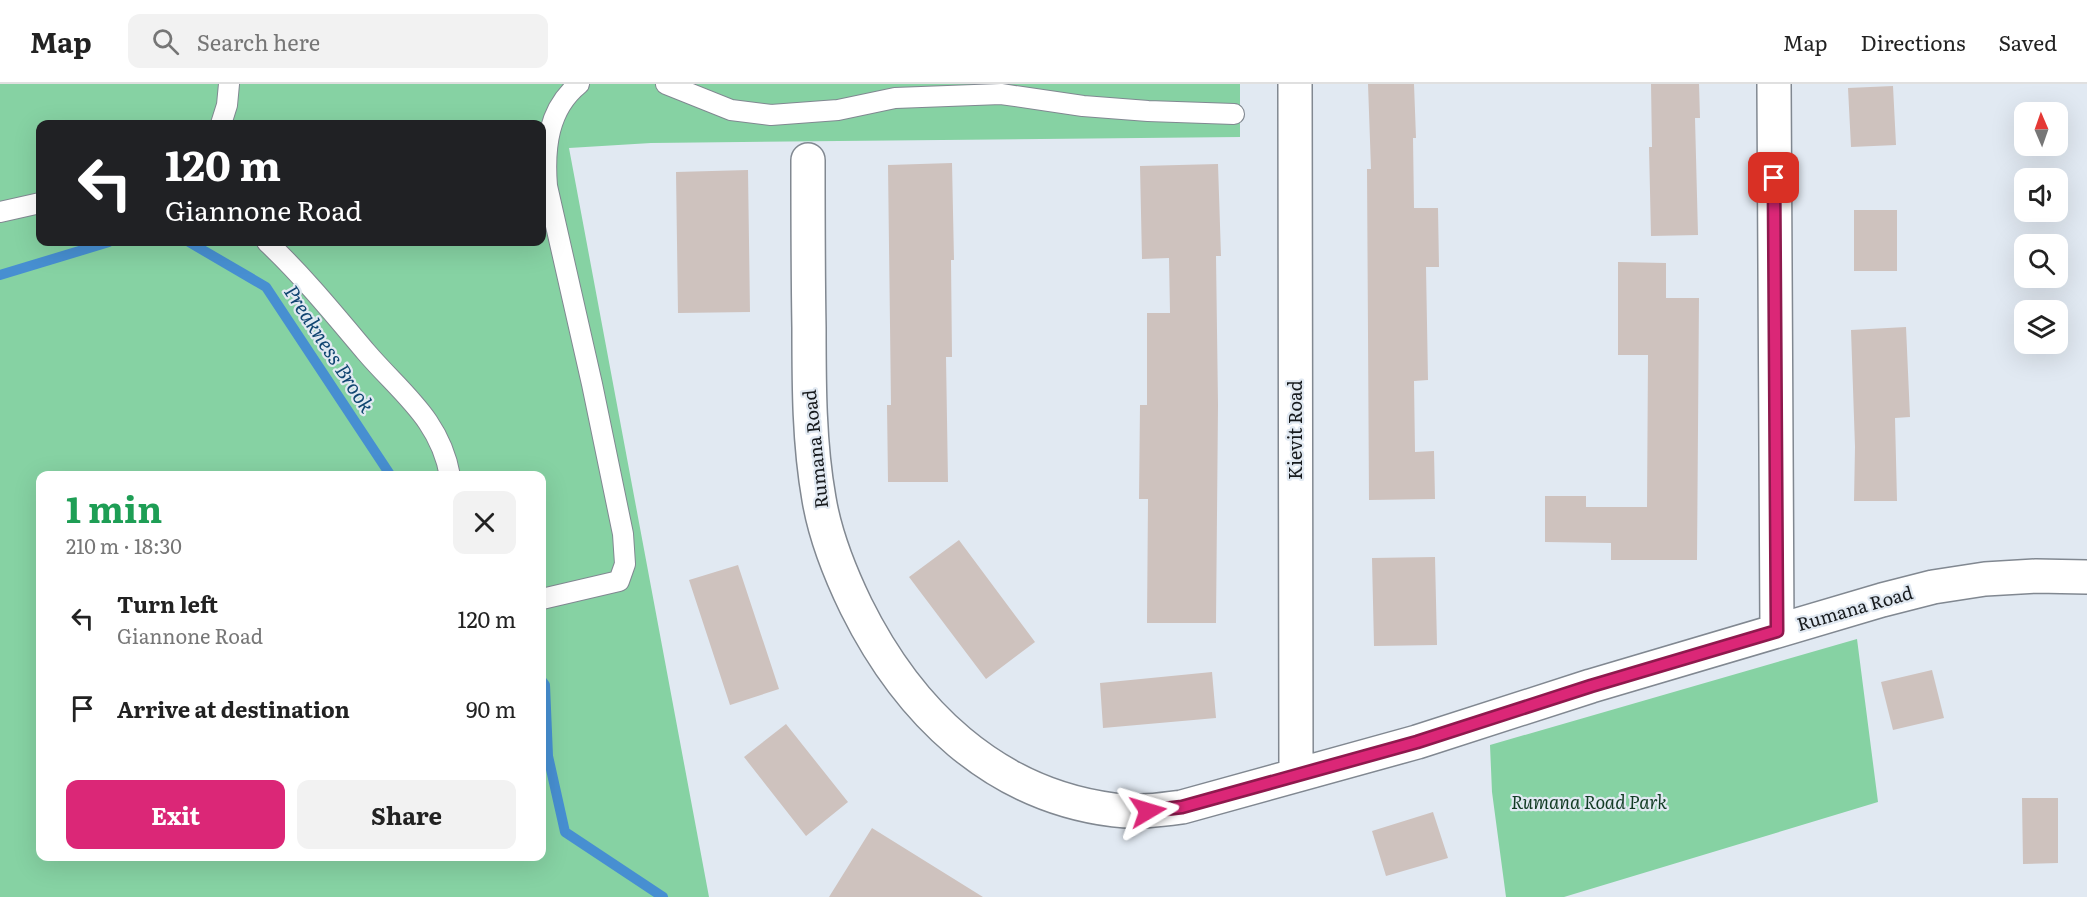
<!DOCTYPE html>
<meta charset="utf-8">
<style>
body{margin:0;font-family:Literata,serif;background:#f2f2f2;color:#222;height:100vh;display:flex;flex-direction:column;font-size:22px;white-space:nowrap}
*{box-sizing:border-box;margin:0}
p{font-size:20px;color:#767676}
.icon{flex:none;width:33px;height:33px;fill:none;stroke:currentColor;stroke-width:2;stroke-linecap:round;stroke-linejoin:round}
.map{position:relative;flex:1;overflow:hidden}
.sheet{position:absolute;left:36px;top:387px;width:510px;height:390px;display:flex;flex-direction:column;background:#fff;border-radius:12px;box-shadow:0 6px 24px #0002}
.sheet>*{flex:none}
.hud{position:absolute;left:36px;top:36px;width:510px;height:126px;border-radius:12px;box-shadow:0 6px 24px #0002;background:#202124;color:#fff;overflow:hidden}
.needle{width:39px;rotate:358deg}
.tools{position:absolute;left:2014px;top:18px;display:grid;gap:12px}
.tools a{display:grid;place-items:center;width:54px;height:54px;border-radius:12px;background:#fff;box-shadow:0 6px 24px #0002;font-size:30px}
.pin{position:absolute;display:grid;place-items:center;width:51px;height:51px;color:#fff;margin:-26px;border-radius:12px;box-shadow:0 3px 9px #0006}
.me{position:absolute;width:66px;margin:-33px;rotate:83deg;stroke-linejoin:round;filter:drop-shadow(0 0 4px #0008)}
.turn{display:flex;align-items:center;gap:21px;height:126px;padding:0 30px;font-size:27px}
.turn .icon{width:78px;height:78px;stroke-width:2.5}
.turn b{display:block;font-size:42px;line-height:51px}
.round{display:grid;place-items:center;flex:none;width:63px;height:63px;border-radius:12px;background:#f2f2f2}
.head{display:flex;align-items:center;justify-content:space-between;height:102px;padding:0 30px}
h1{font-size:36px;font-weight:700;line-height:45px;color:#1e9e55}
.button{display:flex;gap:12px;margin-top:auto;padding:12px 30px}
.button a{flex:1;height:69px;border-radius:12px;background:#db2777;color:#fff;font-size:24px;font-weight:700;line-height:69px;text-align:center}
.button a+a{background:#f2f2f2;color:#222}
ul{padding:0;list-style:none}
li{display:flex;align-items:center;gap:18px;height:90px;padding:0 30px}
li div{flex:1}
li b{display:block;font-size:22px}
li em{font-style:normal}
header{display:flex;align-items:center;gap:36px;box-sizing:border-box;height:84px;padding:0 30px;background:#fff;border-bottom:2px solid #e0e0e0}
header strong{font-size:28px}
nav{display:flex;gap:33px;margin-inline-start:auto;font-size:21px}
.search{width:420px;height:54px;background:#f2f2f2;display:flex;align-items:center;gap:15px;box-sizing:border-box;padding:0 21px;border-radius:12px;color:#767676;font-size:22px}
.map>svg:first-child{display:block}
.green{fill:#86d2a3;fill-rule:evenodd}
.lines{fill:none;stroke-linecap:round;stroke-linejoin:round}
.stream{stroke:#478fd1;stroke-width:10}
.building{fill:#cec2be}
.lane-casing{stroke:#818891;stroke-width:22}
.street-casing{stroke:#818891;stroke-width:36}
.lane{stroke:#fff;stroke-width:20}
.street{stroke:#fff;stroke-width:33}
.route-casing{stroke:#8e194d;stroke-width:15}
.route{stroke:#db2777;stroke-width:10}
.labels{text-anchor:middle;stroke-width:4.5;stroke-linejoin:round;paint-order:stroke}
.street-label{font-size:18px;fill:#171a1d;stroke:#e1e9f2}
.park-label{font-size:18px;font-style:italic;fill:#123b24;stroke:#e1e9f2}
.water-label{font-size:20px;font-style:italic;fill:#104571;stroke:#e1e9f2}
</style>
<header>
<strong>Map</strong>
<div class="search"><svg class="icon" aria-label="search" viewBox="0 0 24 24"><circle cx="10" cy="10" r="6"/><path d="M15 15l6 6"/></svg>Search here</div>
<nav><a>Map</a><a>Directions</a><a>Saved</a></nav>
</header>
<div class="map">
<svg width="2087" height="813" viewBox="0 0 2087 813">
<rect width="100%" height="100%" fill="#e1e9f2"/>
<!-- green -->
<path class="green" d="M0,0H1240V53L651,59L569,64L709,813H0ZM40,40H542V158H40ZM40,392H542V772H40Z
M1857,555L1878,718L1564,813H1506L1492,708L1490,661Z"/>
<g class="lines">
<!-- stream -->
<path class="stream" d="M189,158L266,203L391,392
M0,191L109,158
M542,597L545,601L548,672L565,748L663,813"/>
</g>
<!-- building -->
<path class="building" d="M1368,0H1414L1416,54H1413L1414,124H1438L1439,183H1426L1428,296L1414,297L1415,368L1434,367L1435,415L1369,416L1367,85H1371Z
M1651,0H1699L1700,34H1695L1698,151L1651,152L1649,63H1652Z
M1893,2L1896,61L1851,63L1848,4Z
M952,79L954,176H951L952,273H946L948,398H888L887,321H891L888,81Z
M1218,80L1221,172H1216L1218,321L1216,539H1147L1148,415H1139L1140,321H1147V229H1170L1169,174L1142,175L1140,82Z
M748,86L750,228L678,229L676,88Z
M1854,126H1897V187H1854Z
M1618,178L1666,179V214H1699L1697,476H1611V459L1545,458V412H1586V423H1647L1648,271H1618Z
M1906,243L1910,333L1895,334L1897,417H1854L1855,363L1851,246Z
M959,456L1035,558L986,595L909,493Z
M1435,473L1437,561L1374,562L1372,474Z
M738,481L779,605L730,621L689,496Z
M1932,586L1944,634L1893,646L1881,598Z
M1212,588L1216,634L1103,644L1100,599Z
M786,640L848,718L806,752L744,673Z
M2022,714H2058V779L2023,780Z
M1433,728L1448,774L1386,792L1372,747Z
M872,744L983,813H829Z"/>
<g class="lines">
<defs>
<path id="lane" d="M666,0L731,26L771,31L838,26L895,14L1001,10L1083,22L1148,27L1234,30
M221,40L227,21L229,0
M0,128L40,119
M267,158C303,192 334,230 366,268C401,309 440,335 450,392
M542,515L619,497L625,480L623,450L592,300L547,102C544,64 548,25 579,0"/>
<path id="street" d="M1295,0L1296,691
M1774,0L1777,547
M808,76C808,132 808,188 809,244C809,301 809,359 819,415C825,451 840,489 856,522C908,627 993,711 1114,726C1136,729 1159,726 1182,723L1417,658L1591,602L1882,516L1933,503L1985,495L2036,492L2087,493"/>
</defs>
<!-- lane casing -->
<use href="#lane" class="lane-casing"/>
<!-- street casing -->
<use href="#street" class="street-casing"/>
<!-- lane -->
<use href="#lane" class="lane"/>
<!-- street -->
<use href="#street" class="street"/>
</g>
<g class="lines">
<defs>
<path id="route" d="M1148,727L1182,723L1417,658L1591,602L1777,547L1774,94"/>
</defs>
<!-- route casing -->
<use href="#route" class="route-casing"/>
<!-- route -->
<use href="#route" class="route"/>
</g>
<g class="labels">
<!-- street labels -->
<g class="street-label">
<text transform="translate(1296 346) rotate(-90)" y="6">Kievit Road</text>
<text transform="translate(816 365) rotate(-96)" y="6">Rumana Road</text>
<text transform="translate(1855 525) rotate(-16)" y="6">Rumana Road</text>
</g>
<!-- park labels -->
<g class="park-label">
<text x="1589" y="725">Rumana Road Park</text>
</g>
<!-- water labels -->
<g class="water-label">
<text transform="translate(329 265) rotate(57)" y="7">Preakness Brook</text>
</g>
</g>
</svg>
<div class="tools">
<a><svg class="needle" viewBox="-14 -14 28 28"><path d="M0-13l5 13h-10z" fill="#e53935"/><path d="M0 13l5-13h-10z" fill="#767676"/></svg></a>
<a><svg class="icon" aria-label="sound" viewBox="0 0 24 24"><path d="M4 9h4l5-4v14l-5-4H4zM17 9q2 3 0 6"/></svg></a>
<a><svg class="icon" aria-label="search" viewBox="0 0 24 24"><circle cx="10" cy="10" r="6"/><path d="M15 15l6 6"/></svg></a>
<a><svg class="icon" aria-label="layers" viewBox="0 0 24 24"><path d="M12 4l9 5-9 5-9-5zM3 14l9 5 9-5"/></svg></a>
</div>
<div class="pin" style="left:1774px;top:94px;background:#d93025"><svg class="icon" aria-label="arrive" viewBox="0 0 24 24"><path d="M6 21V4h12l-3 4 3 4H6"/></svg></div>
<svg class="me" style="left:1148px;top:727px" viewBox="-20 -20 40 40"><path d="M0-17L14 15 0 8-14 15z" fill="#db2777" stroke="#fff" stroke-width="4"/></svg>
<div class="hud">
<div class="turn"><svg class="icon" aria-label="left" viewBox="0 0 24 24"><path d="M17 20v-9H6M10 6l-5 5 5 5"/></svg><div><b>120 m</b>Giannone Road</div></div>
</div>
<section class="sheet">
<div class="head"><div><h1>1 min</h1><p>210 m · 18:30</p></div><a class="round"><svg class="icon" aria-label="close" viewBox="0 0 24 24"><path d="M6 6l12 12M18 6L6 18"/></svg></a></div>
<ul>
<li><svg class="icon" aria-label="left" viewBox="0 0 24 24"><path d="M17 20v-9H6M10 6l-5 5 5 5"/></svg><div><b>Turn left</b><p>Giannone Road</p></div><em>120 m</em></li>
<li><svg class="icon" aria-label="arrive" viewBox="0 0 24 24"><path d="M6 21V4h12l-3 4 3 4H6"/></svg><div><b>Arrive at destination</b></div><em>90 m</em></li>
</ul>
<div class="button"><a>Exit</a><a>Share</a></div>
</section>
</div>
